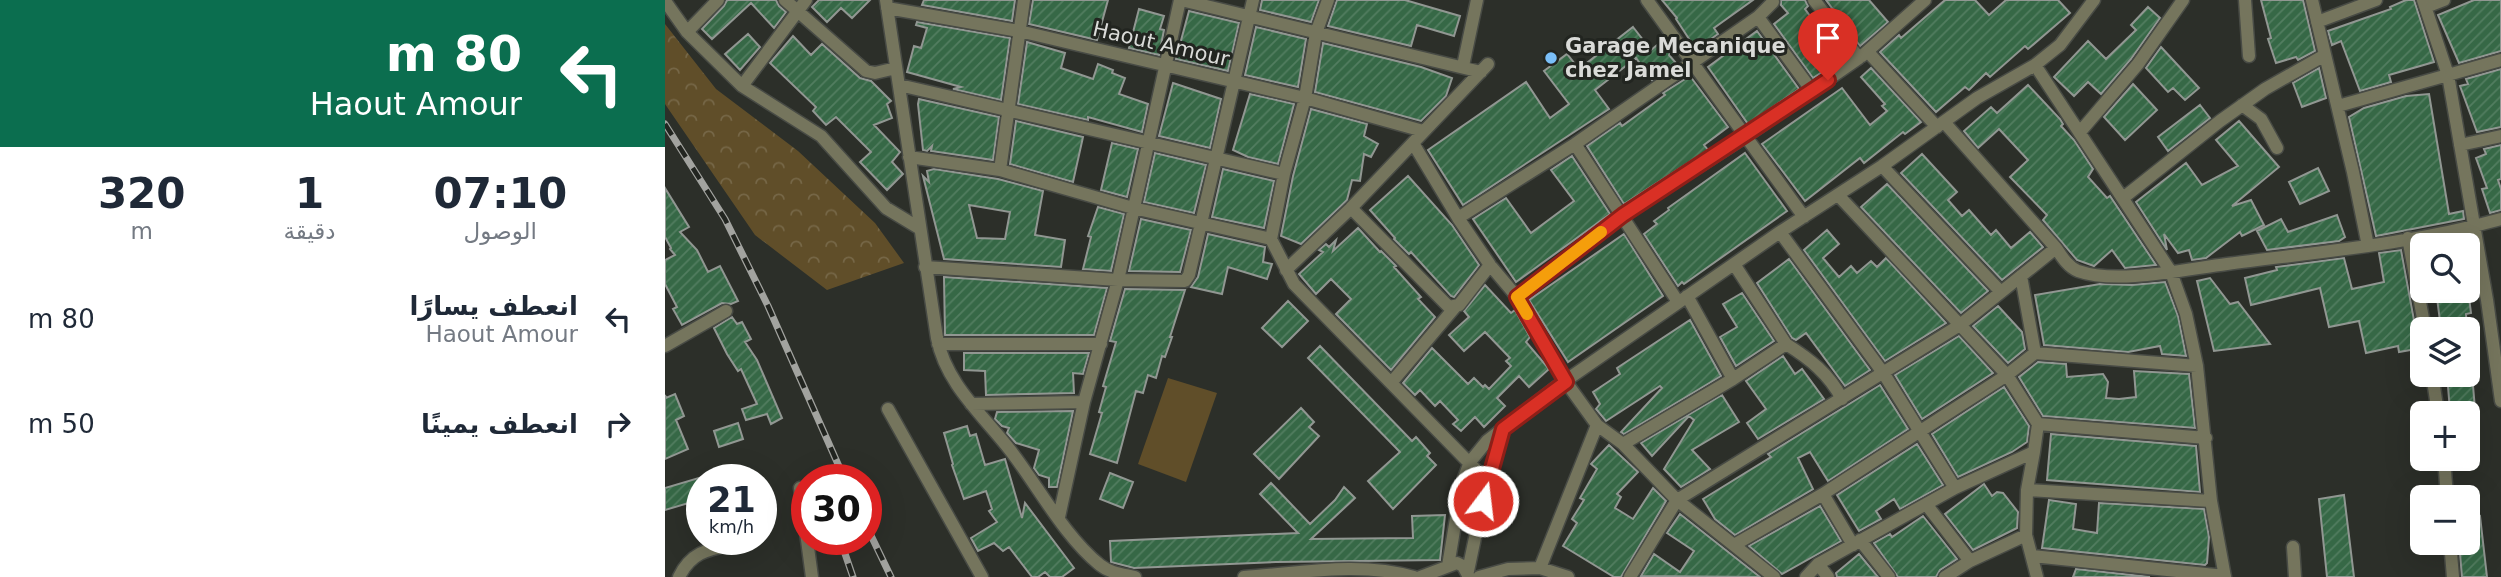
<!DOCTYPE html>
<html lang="ar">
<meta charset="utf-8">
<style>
body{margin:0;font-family:"DejaVu Sans",Vazirmatn,sans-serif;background:#f2f2f3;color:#1f2937;direction:rtl;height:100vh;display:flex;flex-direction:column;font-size:26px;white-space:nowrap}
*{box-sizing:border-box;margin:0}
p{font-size:23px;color:#747a83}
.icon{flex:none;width:38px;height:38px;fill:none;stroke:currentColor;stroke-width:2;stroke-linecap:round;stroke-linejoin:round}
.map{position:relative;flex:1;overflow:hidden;direction:ltr}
.panel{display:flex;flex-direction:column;background:#fff;width:665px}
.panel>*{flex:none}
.hud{background:#0b6e4f;color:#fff;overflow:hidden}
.tools{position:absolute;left:1745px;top:233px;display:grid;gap:14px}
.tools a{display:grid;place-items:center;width:70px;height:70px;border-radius:10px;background:#fff;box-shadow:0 7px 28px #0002;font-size:35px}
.speed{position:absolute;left:21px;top:464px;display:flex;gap:14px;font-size:35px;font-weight:700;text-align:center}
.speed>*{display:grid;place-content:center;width:91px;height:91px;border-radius:50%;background:#fff;box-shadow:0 7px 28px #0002;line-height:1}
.speed small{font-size:18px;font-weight:400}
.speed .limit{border:10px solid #d22;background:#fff;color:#111}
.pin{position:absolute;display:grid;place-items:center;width:60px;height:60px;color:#fff;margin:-72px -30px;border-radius:50% 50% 50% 0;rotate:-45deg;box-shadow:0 0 7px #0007}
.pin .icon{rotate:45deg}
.me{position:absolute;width:77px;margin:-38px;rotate:15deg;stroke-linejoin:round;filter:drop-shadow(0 0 5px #0008)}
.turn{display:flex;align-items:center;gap:24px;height:147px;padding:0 28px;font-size:32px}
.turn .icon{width:91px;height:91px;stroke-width:2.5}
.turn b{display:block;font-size:49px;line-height:60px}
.eta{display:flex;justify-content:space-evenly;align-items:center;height:119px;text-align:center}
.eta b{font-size:42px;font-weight:800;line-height:49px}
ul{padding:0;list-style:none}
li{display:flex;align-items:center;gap:21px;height:105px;padding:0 28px}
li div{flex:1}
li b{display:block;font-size:26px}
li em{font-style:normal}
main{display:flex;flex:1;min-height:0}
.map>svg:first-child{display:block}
.green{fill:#604e29}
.forest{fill:url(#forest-crowns)}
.building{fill:url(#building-hatch);stroke:#919792;stroke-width:2;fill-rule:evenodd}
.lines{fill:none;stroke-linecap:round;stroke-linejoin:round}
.minor-casing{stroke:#484b45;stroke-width:15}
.minor{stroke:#75755d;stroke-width:12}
.rail-casing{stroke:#a2a39f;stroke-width:7}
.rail{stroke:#222520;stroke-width:4.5;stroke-dasharray:13;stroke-linecap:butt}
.route-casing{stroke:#8d1f18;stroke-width:18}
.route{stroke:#d93025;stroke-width:12}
.slow{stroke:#f59e0b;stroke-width:12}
.poi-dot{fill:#7abff8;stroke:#222520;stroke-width:2.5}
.labels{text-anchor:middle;stroke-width:6;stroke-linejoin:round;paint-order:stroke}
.street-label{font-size:21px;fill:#dadbd8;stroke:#222520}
.poi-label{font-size:21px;font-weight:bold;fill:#dadbd8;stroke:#222520;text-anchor:start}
</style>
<main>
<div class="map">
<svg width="1836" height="577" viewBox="0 0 1836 577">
<defs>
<pattern id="forest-crowns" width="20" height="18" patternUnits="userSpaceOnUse" patternTransform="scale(1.75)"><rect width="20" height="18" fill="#604e29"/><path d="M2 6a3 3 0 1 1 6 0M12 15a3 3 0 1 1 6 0" fill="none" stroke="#766747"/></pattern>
<pattern id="building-hatch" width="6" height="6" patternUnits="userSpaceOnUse" patternTransform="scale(1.75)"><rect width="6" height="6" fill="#366846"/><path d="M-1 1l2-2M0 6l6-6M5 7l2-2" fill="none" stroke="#527d60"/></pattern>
</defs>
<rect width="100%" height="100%" fill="#2c2f29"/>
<!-- green -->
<path class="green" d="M503,378L552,393L521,482L473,464Z"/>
<!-- forest -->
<path class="forest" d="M0,24L51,89L133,151L210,223L239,263L162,290L90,235L0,104Z"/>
<!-- building -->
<path class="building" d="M62,0H111L114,6L121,12L109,28L86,3L47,39L37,29L59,6Z
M154,0H205L187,18L176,8L162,22L147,7Z
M259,0H350L347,21L257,5Z
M368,0H443L432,40L364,24Z
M597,0H654L646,22L595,10Z
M672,0H740L795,16L789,36L752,25L746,46L663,26Z
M997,0H1088L1049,28L1053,34L1033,48H1030L1011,19L1012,18Z
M1116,0H1140L1143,6L1140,9L1156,31L1160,28L1181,56L1148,78L1109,24L1123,13L1116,5Z
M1161,0H1204L1223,22L1195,46Z
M1280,0H1310L1324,15L1341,0H1393L1405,13L1363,49L1360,46L1325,77L1321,73L1304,90L1300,87L1271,112L1215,52L1234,35L1236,38Z
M1596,0H1638L1650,51L1633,60L1631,57L1611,63L1603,39L1606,38Z
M1741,0H1749L1769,62L1724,75L1726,82L1695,91L1676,41L1667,45L1663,31L1726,9L1725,7Z
M1809,0H1836V51L1794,63L1773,15Z
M1483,7L1495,18L1466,59L1436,94L1423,82L1409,96L1389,77L1423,41L1441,59L1471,30L1466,25Z
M474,9L499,16L495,29L499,30L494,55L464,48Z
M524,11L574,23L563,71L511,59Z
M252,22L345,38L336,100L288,89L296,87L242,72L249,46L256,48L262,28L251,25Z
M591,27L641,39L633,87L580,75Z
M968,27L986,50L997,41L1004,46L1007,49L1004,55L1011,63L987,80L971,58L930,90L944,109L798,205L763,150L861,82L885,118L904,104L879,71L902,54L914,69Z
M1092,31L1134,89L1083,124L1043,67Z
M83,34L95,47L75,70L60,54Z
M128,36L146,55L157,44L195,78L206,81L226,101L222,104L227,118L209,125L235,152L227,162L238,174L222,190L195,162L206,152L171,117L161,125L148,111L151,107L105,63Z
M362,42L400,53L396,68L428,79L433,64L448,70L447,73L460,78L454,94L483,104L477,132L423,117V120L353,104Z
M658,43L756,67L787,78L781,96L756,121L650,92Z
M1496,47L1534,88L1520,100L1508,88L1503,92L1481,68Z
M1206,68L1256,122L1240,134L1238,132L1199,163L1195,158L1140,201L1097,144L1177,88L1205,125L1222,111L1217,106L1220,104L1196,77Z
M1654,68L1661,98L1637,107L1628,83Z
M1836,69V127L1812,132L1795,86L1803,84L1801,79Z
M1025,76L1063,127L1039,145L1043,150L959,204L922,146L955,123L957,126L1000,95L998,93Z
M508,83L556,99L545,148L494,136Z
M1468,84L1492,110L1460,140L1439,117Z
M1363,85L1395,119L1398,124L1396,126L1409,140L1428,169L1423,177L1442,198L1445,196L1491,265L1460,268L1447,250L1429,266L1412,260L1378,220L1382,215L1345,177L1363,160L1334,129L1313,148L1299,131L1326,107L1332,113Z
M585,94L629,104L613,164L583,157L568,150Z
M1764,94L1784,214L1798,211L1799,219L1711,236L1684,117L1699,108L1741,96Z
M254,99L334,117L328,160L266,151L267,146L262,151L258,150L253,104Z
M1535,105L1545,118L1503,151L1493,137Z
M646,109L702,124L699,136L713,144L706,157L699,154L695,181L687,180L682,200L636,244L616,236L628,176Z
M351,121L418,137L408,182L345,164Z
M1574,121L1614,167L1567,206L1586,200L1599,225L1577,236L1575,232L1541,258L1527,260L1524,250L1513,253L1499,234L1502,250L1471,202L1521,163L1537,185L1573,166L1551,140Z
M447,143L473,149L462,197L436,190Z
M1836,145V179L1833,180L1836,189V210L1825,213L1817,189L1822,188L1811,158L1821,154L1819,149Z
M490,153L541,165L529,213L479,202Z
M1080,153L1122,211L1019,284L1017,282L1013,286L979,234L992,224L989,221L1004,210L1003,208Z
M1257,154L1292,192L1283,200L1297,216L1304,210L1326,235L1331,230L1346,248L1365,232L1378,247L1337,280L1236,173Z
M907,156L945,214L851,282L808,219L841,198L866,233L909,201L886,170Z
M1653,168L1664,191L1635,204L1624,182Z
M269,169L333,179L378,191L370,235L400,240L396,267L279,259L258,176L264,182L262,171ZM304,205L345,212L340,239L312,238Z
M558,169L609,181L599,228L547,217Z
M743,176L787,225L814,265L789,297L786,296L746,252L744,254L729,239L730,238L705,210Z
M1222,184L1323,291L1296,313L1196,207Z
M0,188L24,227L15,232L32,250L43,272L55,266L73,301L66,304L57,303L17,325L8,309L12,307L0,284V260L10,255L5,249L6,248L0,237Z
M433,207L459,214L446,271L418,269L426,237L423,236Z
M1672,215L1680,237L1674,241L1602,250L1592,231L1616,219L1623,232Z
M476,219L526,230L515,272L464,271Z
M693,228L715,252L716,251L731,266L729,267L756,297L753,299L770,317L726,370L671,314L686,299L666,279L651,294L634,274L658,252L654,250L661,244L664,247L671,240L668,251Z
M1162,230L1174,244L1158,258L1174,277L1186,266L1192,273L1206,261L1212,267L1221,258L1281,323L1220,361L1139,250Z
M543,234L600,247L598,262L607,264L602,279L563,267L557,294L526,287L533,277Z
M959,234L998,296L903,362L864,300Z
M1736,250L1751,331L1757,337V348L1734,352L1733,346L1701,353L1694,321L1664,327L1655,288L1586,305L1580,278L1612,270L1611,267L1679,258L1687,289L1719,282L1714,253Z
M1124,259L1205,370L1180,386L1141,333L1131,340L1127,338L1092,283Z
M279,277L442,288L429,335H280Z
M1545,278L1565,304L1573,302L1605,344L1549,351L1532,281Z
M1500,282L1513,316L1521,356L1497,354L1495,346L1463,352L1379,345L1370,295L1435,284L1467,285Z
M820,285L846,313L850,310L865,337L861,342L884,369L864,387L854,376L832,398L840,406L819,427L810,417L796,431L788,424L793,420L775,401L770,406L755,390L750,395L738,383L767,348L803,384L809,378L818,387L820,385L824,389L846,366L841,361L845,358L820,332L799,351L784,335L804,317L799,311Z
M460,289L520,290L505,337H507L500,357L497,356L491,378L483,375L478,393L471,391L452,463L425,454L437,413L434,412L441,387L438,386L451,342L445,341Z
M1771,290H1803L1806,313L1801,314L1802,329H1776Z
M1077,293L1109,341L1071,366L1055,337L1072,327L1058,304Z
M623,301L643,321L617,347L597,328Z
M1333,306L1357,332L1360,349L1343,363L1308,326Z
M67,317L72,324L77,322L86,339L80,342L92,360L117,418L106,424L102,414L81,420L77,409L92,404L76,369L73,371L62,354L49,328Z
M1025,320L1056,376L959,434L956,432L997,388L995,386L941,421L931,409L935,404L928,392L955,374L952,368Z
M1294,336L1328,373L1257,419L1230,375Z
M655,346L747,441L751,437L765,453L762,456L771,465L728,509L703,481L735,452L643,358Z
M299,353H424L418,374L408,373L409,393L321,395L320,371L299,370Z
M1118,356L1130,374L1137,369L1159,399L1093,439L1082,423L1101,409L1081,381Z
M1373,362L1401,364L1402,377L1438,374L1443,382L1441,398L1454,399L1471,397L1469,371L1524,374L1530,428L1378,416L1354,377Z
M1782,374H1807L1810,409L1785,411Z
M1215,385L1243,429L1163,481L1145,452L1133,458L1148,489L1070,535L1050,519L1038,499L1106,457L1103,454Z
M1339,387L1364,426L1362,442L1347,452L1293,477L1267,434Z
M10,394L19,416L11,420L23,449L0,459V395L1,398Z
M1057,395L1074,422L1027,450L1045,469L1016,487L999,469L1029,420L1024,416L987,456L976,443Z
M636,408L649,422L644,427L654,436L614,479L589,454Z
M408,411L392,487H384V478L374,475L369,468L374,450L351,443L342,433L344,428L337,426L330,419L332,412Z
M73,423L78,439L54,447L49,431Z
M302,426L305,436L311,434L320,465L340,459L357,518L360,503L409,568L397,577H385L380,572L373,577H367L344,547L338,551L329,543L313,551L306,538L332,522L324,511L327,509L321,491L299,499L287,465L288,464L279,433Z
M1386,434L1531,446L1535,492L1382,480Z
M1252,444L1278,485L1235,509L1229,499L1211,511L1216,519L1194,531L1172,495Z
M944,445L973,472L952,494L956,497L950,508L968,519L988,488L1001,501L956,577H949L898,546L912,523L907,519L919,500L915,498L932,469L926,464Z
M445,473L468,482L458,508L435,499Z
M37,477V499L0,510V488Z
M606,483L645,524L670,500L679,487L690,498L646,539L748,538L747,516L780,515L775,560L611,562L469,568L446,562L445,541L633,533L595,494Z
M1319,484L1327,496L1332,492L1338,493L1353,512L1352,528L1308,550L1280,514Z
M1679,495L1689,577H1662L1654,499Z
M1384,500L1411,504L1408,529L1432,533L1434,503L1539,509L1544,537L1542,563L1540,565L1377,548Z
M1155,506L1176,541L1117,574L1084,546Z
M1015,514L1095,577L976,576L989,554L1015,572L1029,551L1002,533Z
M1258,516L1292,559L1275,570L1271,577H1233L1209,543L1225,534L1227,537Z
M1815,516L1822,577H1797L1794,542H1802V518Z
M1194,554L1213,577H1172L1171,573Z
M1411,569L1485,577H1408Z"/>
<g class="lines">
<defs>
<path id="minor" d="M120,0L201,71L210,73L231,68
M221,0L272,338C281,384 318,415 345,450C373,486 399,536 435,565C445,573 457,574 470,577
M516,0L816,72
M982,0L1139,217
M1580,0L1584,56
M1647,0L1688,172L1703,246
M1758,0L1783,75L1822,300L1836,401
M0,1L22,32L77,86L156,136L221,208L254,228
M1761,7L1779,0
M222,8L354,31L640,98L758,131
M1093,17L1147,91
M1652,22L1711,0
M22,32L53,0
M1203,52L1272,127
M1197,56L1260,0
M1370,65L1506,272L1521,314L1532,366L1546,501L1560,577
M798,66L812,0
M234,85L619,174
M77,86L141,0
M1577,105L1596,119L1612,148
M1673,106L1836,60
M1279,122L1391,248
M1415,132L1473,64L1518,0
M748,143L793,218L825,265L852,297L901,382L932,425L875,568
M1795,145L1836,136
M244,157L335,170L468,208L606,239L629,284L822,481
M1217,166L1336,292
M335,170L359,0
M1173,195L1342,375L1373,424
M1458,198L1555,121L1600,89L1660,55
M686,208L823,64
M793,218L910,144
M1115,232L1219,374L1290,488
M1743,238L1760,329
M606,239L619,174L640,98L651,33L663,0
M260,267L453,280L520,281L524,275L588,0
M621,270L686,208L784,307L794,305L825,265
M1356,276L1370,353
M852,297L958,215L1080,137L1194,58L1149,0
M1013,302L910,144L1093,17L1108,2
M273,344H436
M1121,344C1145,359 1164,374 1177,399
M0,346L61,311
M1767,374L1773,413
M1068,379L1121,344L1069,264
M726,383L791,306
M306,404L419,402
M223,409L317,577
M932,425L958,444L1012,500L1109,577
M958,444L1068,379L1022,296
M1369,452L1362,490L1361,535L1372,577
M1779,458L1782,497
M135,488L147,577
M1362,490L1546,501
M1158,494L1188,545
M1261,504L1305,561
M394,517L419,402L453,280L515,0
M1195,540L1224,577
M1785,542L1788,577
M1069,545L1158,494L1342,375L1370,353L1532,366
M1628,547L1630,577
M1367,556L1560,576
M1153,564L1163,577
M783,566L797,483L805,462L822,441L890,388L1115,232L1217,166L1312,98L1370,65L1395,45L1429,0
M803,571L822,481L838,429
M14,577C28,548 49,549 78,542
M579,577C635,573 695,561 749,577
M755,577L792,563L798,566L804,577
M814,577L843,569L875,568L903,577
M965,577L1012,500L1295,325L1391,248C1397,257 1403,267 1413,271C1452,285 1521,269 1562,264C1653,252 1747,244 1836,219
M1141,577L1153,564L1290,488L1369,452L1373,424L1541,438
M1280,577L1305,561L1361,535"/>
</defs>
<!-- minor casing -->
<use href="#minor" class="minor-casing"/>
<!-- minor -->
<use href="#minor" class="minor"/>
<defs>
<path id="rail" d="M0,124L60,219L103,306L180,480
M201,525L226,577
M175,539L188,577"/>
</defs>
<!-- rail casing -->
<use href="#rail" class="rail-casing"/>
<!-- rail -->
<use href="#rail" class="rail"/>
</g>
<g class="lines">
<defs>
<path id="route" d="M818,501L838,429L901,382L852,297L958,215L1163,80"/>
</defs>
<!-- route casing -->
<use href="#route" class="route-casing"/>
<!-- route -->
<use href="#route" class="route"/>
<!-- slow -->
<path class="slow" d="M862,314L852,297L936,232"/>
</g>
<!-- markers -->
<circle class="poi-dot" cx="886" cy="58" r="7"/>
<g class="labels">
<!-- street labels -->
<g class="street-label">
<text transform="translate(496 44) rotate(13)" y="7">Haout Amour</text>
</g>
<!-- poi labels -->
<g class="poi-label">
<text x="900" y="53">Garage Mecanique<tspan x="900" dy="24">chez Jamel</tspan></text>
</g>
</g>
</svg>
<div class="tools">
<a><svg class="icon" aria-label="search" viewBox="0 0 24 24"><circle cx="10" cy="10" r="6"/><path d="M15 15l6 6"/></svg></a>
<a><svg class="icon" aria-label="layers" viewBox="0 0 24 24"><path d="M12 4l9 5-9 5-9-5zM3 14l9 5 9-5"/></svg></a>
<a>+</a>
<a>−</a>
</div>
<div class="speed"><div>21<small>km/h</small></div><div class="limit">30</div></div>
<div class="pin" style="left:1163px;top:80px;background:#d93025"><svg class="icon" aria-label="arrive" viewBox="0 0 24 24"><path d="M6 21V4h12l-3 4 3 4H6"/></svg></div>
<svg class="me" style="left:818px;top:501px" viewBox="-20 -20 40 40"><circle r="17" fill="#d93025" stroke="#fff" stroke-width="3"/><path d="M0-11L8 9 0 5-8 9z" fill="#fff"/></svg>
</div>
<section class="panel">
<div class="hud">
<div class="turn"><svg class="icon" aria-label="left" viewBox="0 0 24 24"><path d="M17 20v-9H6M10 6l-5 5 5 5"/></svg><div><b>80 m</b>Haout Amour</div></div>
</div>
<div class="eta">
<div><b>07:10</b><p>الوصول</p></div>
<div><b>1</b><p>دقيقة</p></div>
<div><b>320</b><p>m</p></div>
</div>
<ul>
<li><svg class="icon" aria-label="left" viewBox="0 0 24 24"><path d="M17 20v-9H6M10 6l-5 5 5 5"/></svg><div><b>انعطف يسارًا</b><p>Haout Amour</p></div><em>80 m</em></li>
<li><svg class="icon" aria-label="right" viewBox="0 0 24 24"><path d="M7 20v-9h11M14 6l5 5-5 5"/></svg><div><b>انعطف يمينًا</b></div><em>50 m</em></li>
</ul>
</section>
</main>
